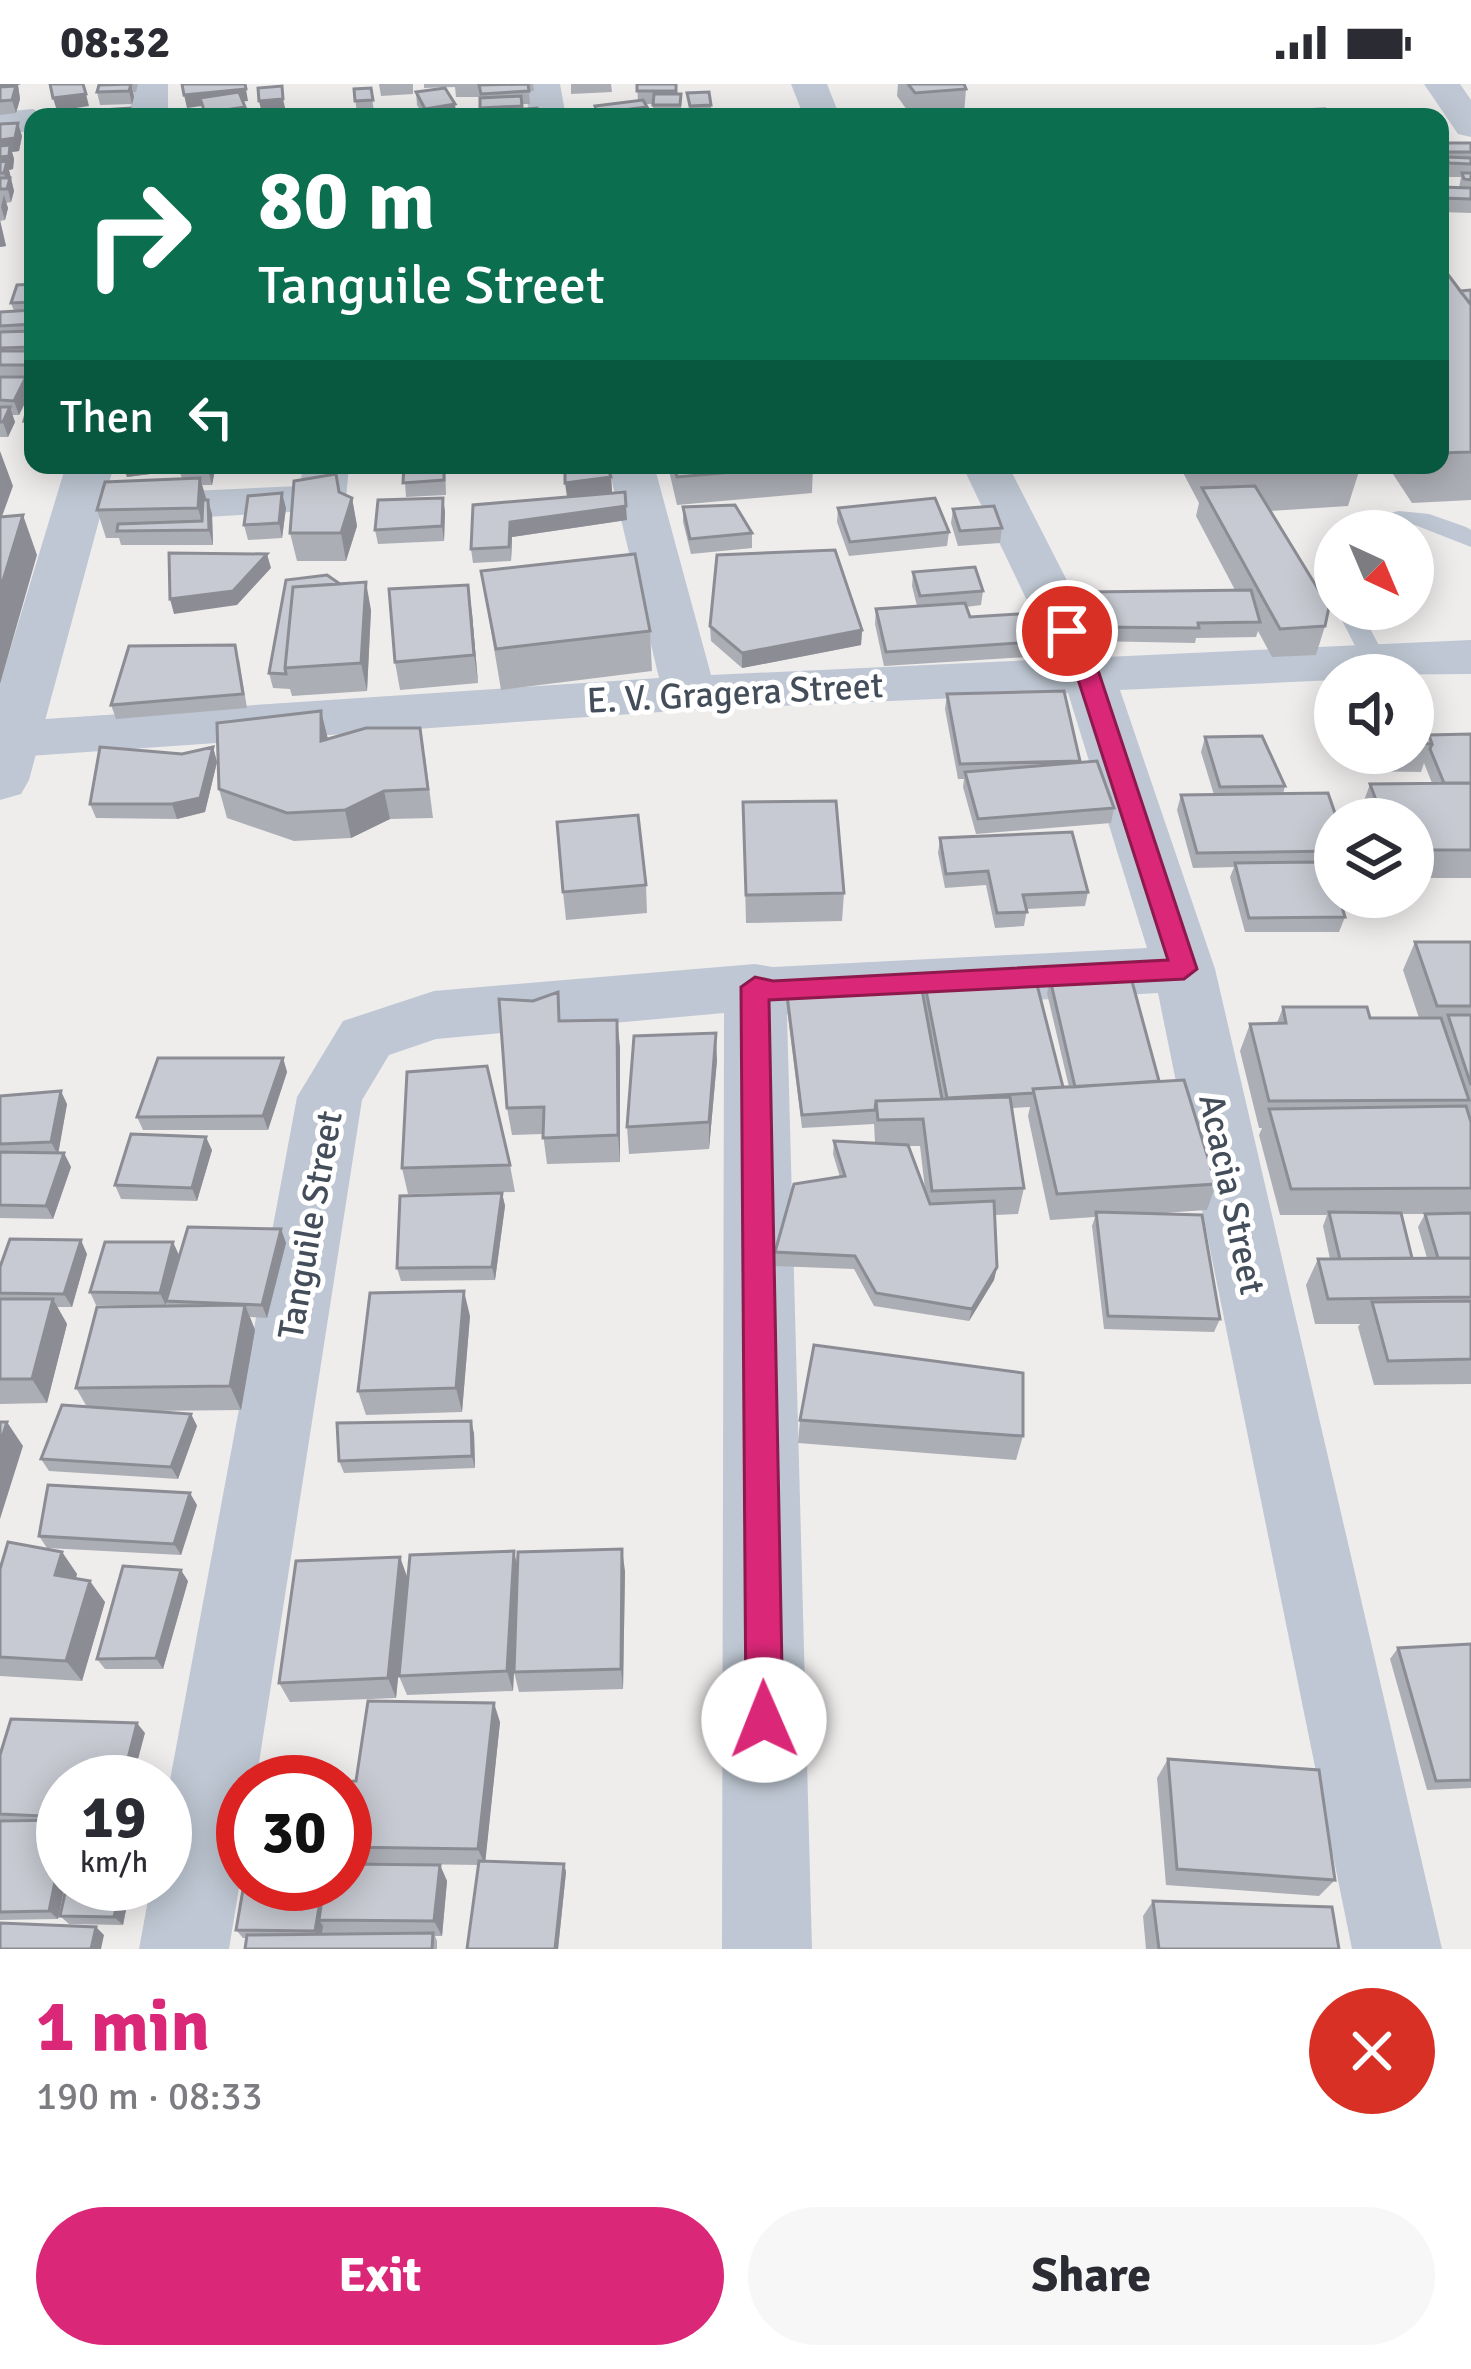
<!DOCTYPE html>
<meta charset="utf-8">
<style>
body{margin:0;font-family:Signika,sans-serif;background:#f7f7f7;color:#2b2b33;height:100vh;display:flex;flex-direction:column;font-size:45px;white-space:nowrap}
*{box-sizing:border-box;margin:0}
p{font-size:39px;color:#7c7c81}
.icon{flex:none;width:66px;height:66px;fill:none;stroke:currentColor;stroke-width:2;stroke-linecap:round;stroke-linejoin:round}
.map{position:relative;height:1865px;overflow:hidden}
.panel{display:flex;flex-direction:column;background:#fff;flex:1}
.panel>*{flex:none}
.hud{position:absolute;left:24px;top:24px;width:1425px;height:366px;border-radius:24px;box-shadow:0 6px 30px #0003;background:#0b6e4f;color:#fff;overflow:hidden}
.needle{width:78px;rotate:136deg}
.tools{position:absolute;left:1314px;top:426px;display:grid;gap:24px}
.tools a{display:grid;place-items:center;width:120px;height:120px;border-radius:50%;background:#fff;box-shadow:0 6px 30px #0003;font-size:60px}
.speed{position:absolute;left:36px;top:1671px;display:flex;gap:24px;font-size:60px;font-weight:700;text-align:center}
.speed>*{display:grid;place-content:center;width:156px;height:156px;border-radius:50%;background:#fff;box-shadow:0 6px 30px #0003;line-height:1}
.speed small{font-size:30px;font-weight:400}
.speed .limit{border:18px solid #d22;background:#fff;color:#111}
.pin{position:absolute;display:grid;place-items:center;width:102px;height:102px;color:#fff;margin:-51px;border:6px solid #fff;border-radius:50%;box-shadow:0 3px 12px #0007}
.me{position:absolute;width:132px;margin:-66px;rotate:359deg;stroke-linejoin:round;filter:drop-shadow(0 0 9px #0008)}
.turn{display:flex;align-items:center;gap:42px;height:252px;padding:0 36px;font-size:54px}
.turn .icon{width:156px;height:156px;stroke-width:2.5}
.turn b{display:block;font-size:84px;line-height:102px}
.then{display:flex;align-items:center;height:114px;padding:0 36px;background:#0003;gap:24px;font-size:45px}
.round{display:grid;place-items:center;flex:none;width:126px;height:126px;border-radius:63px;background:#f7f7f7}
.headline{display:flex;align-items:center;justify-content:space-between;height:204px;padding:0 36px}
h1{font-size:72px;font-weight:700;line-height:90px;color:#db2777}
.primary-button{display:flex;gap:24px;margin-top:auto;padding:24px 36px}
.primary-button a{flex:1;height:138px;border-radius:72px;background:#db2777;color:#fff;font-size:48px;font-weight:700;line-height:138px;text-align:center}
.primary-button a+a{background:#f7f7f7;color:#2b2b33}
.status{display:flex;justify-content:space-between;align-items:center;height:84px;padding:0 60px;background:#fff;direction:ltr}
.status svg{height:33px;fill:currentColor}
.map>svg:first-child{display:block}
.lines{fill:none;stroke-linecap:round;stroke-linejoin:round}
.service{fill:#bec7d3;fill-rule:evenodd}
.minor{fill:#bec7d3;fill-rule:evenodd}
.tertiary{fill:#bec7d3;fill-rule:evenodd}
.wall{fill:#acaeb5;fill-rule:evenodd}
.shaded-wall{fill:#8c8d94}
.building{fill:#c8cad3;stroke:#8c8d94;stroke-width:3}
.route{fill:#db2777;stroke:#8e194d;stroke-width:3}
.labels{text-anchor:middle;stroke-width:10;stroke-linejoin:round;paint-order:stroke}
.street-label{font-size:36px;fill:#444e5b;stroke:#fff}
</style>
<div class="status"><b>08:32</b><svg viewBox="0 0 49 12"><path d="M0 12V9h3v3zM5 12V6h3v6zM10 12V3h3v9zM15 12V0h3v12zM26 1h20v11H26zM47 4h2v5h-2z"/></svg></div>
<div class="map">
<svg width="1471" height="1865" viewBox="0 0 1471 1865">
<rect width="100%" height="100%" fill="#efecec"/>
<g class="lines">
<!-- service -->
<path class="service" d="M1399,427L1429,430L1466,443L1471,446V463L1415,441L1343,447L1361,435Z
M1335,458V482L1323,475L1327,460Z
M1336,525H1360L1387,577L1384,583H1366Z"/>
<!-- minor -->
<path class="minor" d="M524,0H560L566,33H530Z
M791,0H827L840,33H804Z
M1424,0H1460L1471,16V53L1458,50Z
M33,25L49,33H33V47L0,50V28Z
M303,381H349L346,415L339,425L126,438L109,434L102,424L109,414L126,410L300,402Z
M608,381H654L711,591L1055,575L962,381H1008L1106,573L1471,556V590L1335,591V596L1120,606L1215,885L1442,1865H1352L1158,909L787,930L812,1865H722L724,929L436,955L389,971L362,1016L256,1698H243V1779L229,1865H139L151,1800H165V1723L297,1013L343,937L434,907L755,880L773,883L1147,864L1068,609L689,626L0,674V638L659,594Z"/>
<!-- tertiary -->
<path class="tertiary" d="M132,0H168V33H130Z
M66,381H114L29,696L21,710L0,716V599Z"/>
</g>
<!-- wall -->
<path class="wall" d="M0,0H21L18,1L20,15L16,29L0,31Z
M98,0H138L136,8H133L134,13L132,20L100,21L97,8Z
M379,0H413V10L381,12Z
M424,0H533L534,7H529L530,20H522L523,25L538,33H424L417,21L416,8L455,20L456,30L481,28V13H456L455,3L424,4Z
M571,0H611L612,8L571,10Z
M637,0H676V10H681V32L690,31L687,9L711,21V33H653V20H645L647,32L649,33H596L595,22L638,17Z
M898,0H964L966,5L964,30L912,33L897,12Z
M371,4L374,29L357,30L354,5Z
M0,40L22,52L19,67L12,68L14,75L13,85L9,86L14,107L11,118L6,119L8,124L5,136L0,137L6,162L0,163Z
M1440,59H1471V129L1440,128V103L1459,104L1461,93H1445L1442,86L1444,81H1440Z
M1440,180L1460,207L1471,206V416L1412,419L1387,381H1440Z
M33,200V294L27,295L31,307L19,331H12L15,338L8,353H0V228L14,227L11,219Z
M33,323V351H29L24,337Z
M123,381H216L212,401H202L212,430L213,461H121L119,454H106L97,426L182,394L180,389L173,387L127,393Z
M367,381H445L446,411L406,413L404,384L368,387Z
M669,381H813L812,409L677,421L670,391Z
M1179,381H1361L1348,422L1270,427L1325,542L1316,571L1272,573L1258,547L1256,553L1196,554L1195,559L1091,557L1086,523L1088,508L1235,506L1196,432L1199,419Z
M611,393L612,408L574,412L627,436L512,453L511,477L473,479L471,465L567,413Z
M340,408L352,414L357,442L346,477H297L290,449Z
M443,414L445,428L444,457L378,460L375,446Z
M683,423L752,449V464L691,470L683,438Z
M286,424L282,454L248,456L244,441Z
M838,424L949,448L947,462L849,472L837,438Z
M953,425L1002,444L1000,459L958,462L951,439Z
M481,487L650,547L652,587L501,606Z
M913,488L983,507L981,521L966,523L970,533L1060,556L1058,571L884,582L875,540L876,525L917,522L912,502Z
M371,526L367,607L292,612L290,605L273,604L269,589Z
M472,529L478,599L400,606L395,578Z
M710,542L862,546L861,561L742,584L711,557Z
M239,575L247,624L116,635L111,621Z
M1413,603L1429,651L1471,650V794H1413V735H1362L1360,728L1370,700L1432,699L1424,679L1421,688L1357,687L1352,669H1413Z
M947,610L1080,677V679L1114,724L1111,739L976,750L963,703L964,695H958L945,625Z
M1205,653L1285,702L1283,710L1335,735V782H1329L1345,833L1339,848H1245L1230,793L1234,783L1193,784L1177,726L1181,711H1214L1201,668Z
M328,655L425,672L433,734L390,735L351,754L294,757L227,734L219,705Z
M213,663L217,678L205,728L177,735L96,734L90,720L182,670Z
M743,718L844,809L842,837L746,839Z
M940,754L1088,808L1085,822L1027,825L1024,842L995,844L986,801L945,804L938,769Z
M646,801L647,829L566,836L563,808Z
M1415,858H1471V1300L1374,1301L1358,1243L1360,1240H1315L1306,1201L1318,1175H1330L1323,1142L1327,1131H1280L1259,1051L1262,1044H1259L1240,967L1250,940L1277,939L1283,923L1370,934H1419L1403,886ZM1401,1130H1428H1425L1418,1143L1427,1174H1412Z
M1050,895L1159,997L1216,1100L1207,1126L1148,1130L1220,1235L1214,1248L1104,1245L1092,1142L1095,1133L1050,1136L1028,1032L1030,1023L1012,1024L1024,1104L1018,1130L995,1131L997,1183L994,1196L969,1237L874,1222L854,1185L774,1182L775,1168L840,1093L833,1070L834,1057L875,1059L874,1040L802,1044L786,917V903L922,909L924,896L1063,1003H1069L1047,909ZM909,1062H920L925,1105Z
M562,937L620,963V1078L547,1080L543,1050L512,1051L507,1024Z
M283,974L287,988L268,1046H143L137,1033Z
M717,976L709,1065L629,1070L627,1043Z
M0,1012L67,1020L58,1069H64L71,1083L53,1135L0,1134Z
M212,1066L197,1117L121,1115L115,1101Z
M510,1081L515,1108L408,1110L402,1084Z
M502,1109L505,1122L495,1196L401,1197L397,1184Z
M281,1145L286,1159L267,1234L250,1233L255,1246L241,1326L147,1327L191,1330L197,1342L178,1395L49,1387L41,1375L87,1323L76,1304L168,1222L167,1220L166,1222L96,1221L90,1208L179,1171Z
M87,1170L72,1223H57L67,1240L47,1319L0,1320V1183Z
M470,1232L462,1328L366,1331L358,1307Z
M800,1336L1023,1352L1016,1376L798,1359Z
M474,1349L475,1384L344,1389L339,1377Z
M197,1421L181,1471L47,1464L39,1452Z
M62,1468L77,1490L76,1494L105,1518L82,1597L0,1592V1485Z
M518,1484L625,1487L623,1605L519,1608L514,1588V1580L513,1607L407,1611L399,1592Z
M408,1495L396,1614L290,1618L279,1599Z
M188,1497L163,1585H105L97,1575Z
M1471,1560V1704L1427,1706L1390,1575L1398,1564Z
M500,1638L485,1777L564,1780L566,1788L558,1865H467L479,1781L345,1779V1698L356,1697Z
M145,1649L63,1698V1800H65L58,1835L0,1836V1671Z
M1168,1675L1335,1796L1319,1812L1166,1801L1157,1694Z
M440,1781L447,1797L442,1852H435L437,1857V1865H245L247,1854H243L236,1846Z
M131,1800L123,1841L69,1840L60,1832Z
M1153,1817L1339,1865H1146L1143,1832Z"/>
<!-- shaded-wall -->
<path class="shaded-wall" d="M0,0H21L18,1L20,15L16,29L12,16L0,13Z
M131,0L134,13L132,20L129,7Z
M246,5L248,17L203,22L200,14L202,22L187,24L184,11Z
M86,10L89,22L57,27L53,14Z
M283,15L286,28L262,30L259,17Z
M455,20L456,33H426L425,25Z
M245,23L247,33H206L205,29Z
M647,23V33H599L598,29Z
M18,39L22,52L19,67L12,68L14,75L13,85L9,86L14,107L11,118L4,89L0,87V56Z
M4,111L8,124L5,136L1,123Z
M0,136L6,162L0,163Z
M33,270V295L28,281Z
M26,293L31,307L19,331L14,317Z
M10,323L15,338L8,353L3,338Z
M0,367L13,402L0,438Z
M123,381H171L173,387L127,393Z
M209,381H216L212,401L208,386Z
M611,393L612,408L567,413L565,399Z
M200,394L208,422L204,446L198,424Z
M282,409L286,424L282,454L279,439Z
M352,414L357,442L346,477L341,449Z
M443,414L445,428L444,457L442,442Z
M208,416L212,430L213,461L209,446Z
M626,422L627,436L512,453L511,477L510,438Z
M23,431L37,471L0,600V506Z
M267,470L271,484L237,521L174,530L170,515Z
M366,498L371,526L367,607L361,579Z
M468,501L472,529L478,599L474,571Z
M862,546L861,561L742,584V569Z
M321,627L328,655L321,657Z
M213,663L217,678L205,728L177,735L172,720Z
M384,707L390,735L351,754L345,726Z
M617,936L620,963V1078L618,1051Z
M716,949L717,976L709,1065V1038Z
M283,974L287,988L268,1046L263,1032Z
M61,1007L67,1020L58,1071L51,1058Z
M206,1053L212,1066L197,1117L192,1104Z
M64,1069L71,1083L53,1135L46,1122Z
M502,1109L505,1122L495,1196L492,1183Z
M281,1145L286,1159L267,1234L262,1221Z
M81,1156L87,1170L72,1223L64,1210Z
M173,1158L179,1171L166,1217V1222L160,1209Z
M997,1183L994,1196L969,1237L972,1225Z
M464,1207L470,1232L462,1328L456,1304Z
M53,1215L67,1240L47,1319L32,1295Z
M245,1221L255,1246L241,1326L230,1302Z
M191,1330L197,1342L178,1395L171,1383Z
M471,1337L474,1349L475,1384L472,1372Z
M7,1338L23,1362L0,1435V1360Z
M190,1409L197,1421L181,1471L174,1460Z
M622,1465L625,1487L623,1605L621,1585Z
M514,1467L519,1489L513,1607L507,1587Z
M62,1468L77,1490L71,1512L55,1491Z
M400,1473L408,1495L396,1614L388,1594Z
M181,1486L188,1497L163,1585L156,1574Z
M90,1497L105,1518L82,1597L66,1577Z
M494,1619L500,1638L485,1781L478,1765Z
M137,1639L145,1649L132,1698H122Z
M63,1759V1800H65L58,1835L49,1827Z
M564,1780L566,1788L558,1865H555Z
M440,1781L447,1797L442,1852L434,1837Z
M121,1800H131L123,1841L114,1833Z
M323,1800L319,1836L323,1842L321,1855L315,1847Z
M96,1843L104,1851L101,1865H91Z"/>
<!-- building -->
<path class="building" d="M50,0H83L86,10L53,14Z
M131,0L129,7L97,8L99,1Z
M182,0H245L246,5L184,11Z
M528,0L529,7L481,10L479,1Z
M637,0H676V7H637Z
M908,0H964L966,5L915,9Z
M16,2L12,16L0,17V3Z
M282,2L283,15L259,17L258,4Z
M371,4L373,16L355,17L354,5Z
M445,4L455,20L425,25L416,8Z
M239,8L245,23L205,29L200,14Z
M709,8L711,21L690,22L687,9Z
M654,10H681L680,21H653Z
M521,12L522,22L480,24V14Z
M643,16L647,23L598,29L595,22Z
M130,24V33H88V27Z
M537,24L538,32H430Z
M1325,25L1331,33H1196L1194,30Z
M80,28L79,33H43L44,30Z
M290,30L291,33L267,32Z
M18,39L15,54L0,56V40Z
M1440,59H1471V68H1440Z
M10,61L9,72L0,73V62Z
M1446,73L1471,74V80L1449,79Z
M7,77L4,89H0V78Z
M1462,89H1471V96L1464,95Z
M0,94H10L7,105H0Z
M1440,103L1471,104V115L1442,114Z
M1440,180L1471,221V368L1440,369Z
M33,200V218L11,219L17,201Z
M1471,206V218H1469L1460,207Z
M33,226V240L0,242V228Z
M33,247V263L0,264V248Z
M0,267H33V270L28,281H0Z
M0,293H26L14,317L0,316Z
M0,323H10L3,338H0Z
M28,323H33V336L24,337Z
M178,381H209L208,386L180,387Z
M404,381H444V396L403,399Z
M565,381H607L611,393L565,399Z
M674,381H812L677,393Z
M336,390L339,408L352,414L341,449H290L294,397Z
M200,394L198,424L97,426L105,398Z
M1255,402L1329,523L1325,542L1280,545L1202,404Z
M625,408L626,422L510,438L509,463L471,465L473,421Z
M282,409L279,439L244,441L248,412Z
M443,414L442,442L375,446L378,416Z
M935,414L949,448L850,458L838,424Z
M203,416H208L209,446L117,447L118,440L202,437Z
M735,421L752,449L690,455L683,423Z
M994,422L1002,444L960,447L953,425Z
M23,431L0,506V433Z
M835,466L862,546L742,569L710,542L717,471Z
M169,469L267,470L233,507L170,515Z
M635,470L650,547L496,565L481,487Z
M975,483L983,507L920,512L913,488Z
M327,491L340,500L293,503L285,584L286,590L269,589L286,496Z
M366,498L361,579L285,584L293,503Z
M468,501L474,571L395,578L389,505Z
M1251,506L1260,538L1198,539L1199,544L1094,543L1088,508Z
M965,519L970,533L1051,528L1060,556L886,568L876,525Z
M235,561L243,610L111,621L129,562Z
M1344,581H1405L1409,591H1347Z
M1413,603L1432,660L1413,659Z
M1064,607L1080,677L960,680L947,610Z
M321,627V657L366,644H420L428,705L384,707L345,726L287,729L219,705L217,639Z
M1471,650V699H1444L1430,665L1432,660L1429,651Z
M1262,652L1285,702L1220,703L1205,653Z
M100,663L182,670L213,663L200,714L172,720H90Z
M1097,677L1114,724L978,735L965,688Z
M1471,699V766H1413V735H1383L1370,700Z
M1328,709L1337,735H1335V767L1197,769L1181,711Z
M836,717L844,809L746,811L743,718Z
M638,731L646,801L563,808L557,738Z
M1072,748L1088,808L1023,811L1027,828L997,829L988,787L946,790L940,754Z
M1328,778L1335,801V813H1339L1345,833L1249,834L1235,779Z
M1415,858H1471V922H1437Z
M1034,889L1063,1003L1033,1005L1034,1009L947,1014L924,896Z
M1130,890L1159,997L1075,1003L1050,895Z
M920,895L942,1015L876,1017L875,1026L802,1031L786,903Z
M558,908L559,937L617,936L618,1051L543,1054L544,1023L507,1024L499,915L533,917Z
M1283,923H1367L1370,934H1441L1469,1016L1269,1017L1250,940L1286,939Z
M1448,931H1471V1001Z
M716,949L709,1038L627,1043L634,952Z
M158,974H283L263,1032L137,1033Z
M487,982L510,1081L402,1084L407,988Z
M1184,996L1216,1100L1057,1110L1033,1005Z
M61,1007L51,1058L0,1060V1012Z
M1010,1013L1024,1104L932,1107L923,1035L878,1036L876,1017Z
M1466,1022L1471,1038V1104L1291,1105L1269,1025Z
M131,1050L206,1053L192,1104L115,1101Z
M834,1057L908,1061L930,1120L994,1117L997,1183L972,1225L876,1209L855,1172L775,1168L794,1100L845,1092Z
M0,1068L64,1069L46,1122L0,1121Z
M502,1109L492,1183L397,1184L400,1112Z
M1096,1128L1202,1131L1220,1235L1108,1232Z
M1329,1128L1401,1129L1412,1174L1340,1175Z
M1471,1129V1174H1438L1425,1130Z
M188,1143L281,1145L262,1221L166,1217Z
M10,1155L81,1156L64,1210L0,1209V1183Z
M105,1158H173L160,1209L90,1208Z
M1471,1174V1213L1328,1215L1318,1175Z
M464,1207L456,1304L358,1307L370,1209Z
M0,1215H53L32,1295H0Z
M1471,1217V1275L1388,1277L1372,1218Z
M245,1221L230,1302L76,1304L97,1223Z
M814,1261L1023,1289V1352L800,1336Z
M62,1321L191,1330L171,1383L41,1375Z
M471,1337L472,1372L339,1377L337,1339Z
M0,1338H7L0,1360Z
M48,1401L190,1409L174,1460L39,1452Z
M8,1458L62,1468L55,1491L90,1497L66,1577L0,1573V1485Z
M622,1465L621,1585L514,1588L518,1468Z
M514,1467L507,1587L399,1592L410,1471Z
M400,1473L388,1594L279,1599L296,1477Z
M123,1482L181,1486L156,1574L97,1575Z
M1471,1560V1696L1436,1697L1398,1564Z
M368,1617L494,1619L478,1765L345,1763V1698H266L356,1697Z
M11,1635L137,1639L122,1698H63V1733L0,1730V1671Z
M1168,1675L1319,1686L1335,1796L1177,1785Z
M63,1736V1759L49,1827L0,1828V1737Z
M479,1777L564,1780L555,1865H467Z
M345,1780L440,1781L434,1837L319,1836L324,1800H345Z
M67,1800H121L114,1833L60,1832Z
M244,1800H323L315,1847L236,1846Z
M1153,1817L1332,1823L1339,1865H1159Z
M0,1839L96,1843L91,1865H0Z
M433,1849L432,1865H245L247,1851Z"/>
<!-- route -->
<path class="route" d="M1067,540L1078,547L1099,589L1197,885L1184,895L769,916L783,1636L777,1649L764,1654L752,1649L746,1636L741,903L755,893L773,897L1168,876L1076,589L1056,547Z"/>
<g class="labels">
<!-- street labels -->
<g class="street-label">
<text transform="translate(735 608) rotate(-3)" y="13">E. V. Gragera Street</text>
<text transform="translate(1233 1110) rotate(78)" y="13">Acacia Street</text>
<text transform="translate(309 1141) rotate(-80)" y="13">Tanguile Street</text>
</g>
</g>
</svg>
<div class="tools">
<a><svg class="needle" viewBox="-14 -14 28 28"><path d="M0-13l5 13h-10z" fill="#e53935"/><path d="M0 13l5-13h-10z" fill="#7c7c81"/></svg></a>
<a><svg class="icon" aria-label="sound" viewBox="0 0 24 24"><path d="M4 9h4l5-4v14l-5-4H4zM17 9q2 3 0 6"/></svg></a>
<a><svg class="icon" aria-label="layers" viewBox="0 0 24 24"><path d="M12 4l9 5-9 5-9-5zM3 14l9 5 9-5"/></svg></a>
</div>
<div class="speed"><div>19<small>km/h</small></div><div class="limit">30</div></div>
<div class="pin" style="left:1067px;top:547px;background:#d93025"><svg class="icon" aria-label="arrive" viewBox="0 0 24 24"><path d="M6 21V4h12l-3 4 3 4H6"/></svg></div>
<svg class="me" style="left:764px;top:1636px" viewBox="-20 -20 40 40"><circle r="19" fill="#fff"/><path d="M0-13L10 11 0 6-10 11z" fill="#db2777"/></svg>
<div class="hud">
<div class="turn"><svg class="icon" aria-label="right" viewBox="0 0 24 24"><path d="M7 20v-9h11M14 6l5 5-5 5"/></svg><div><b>80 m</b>Tanguile Street</div></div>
<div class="then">Then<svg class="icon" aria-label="left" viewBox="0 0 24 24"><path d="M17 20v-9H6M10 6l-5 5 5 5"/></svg></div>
</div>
</div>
<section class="panel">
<div class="headline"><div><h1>1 min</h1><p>190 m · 08:33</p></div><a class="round" style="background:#d93025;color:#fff"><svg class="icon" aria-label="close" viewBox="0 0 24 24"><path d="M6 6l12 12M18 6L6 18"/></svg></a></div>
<div class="primary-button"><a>Exit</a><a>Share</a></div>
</section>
